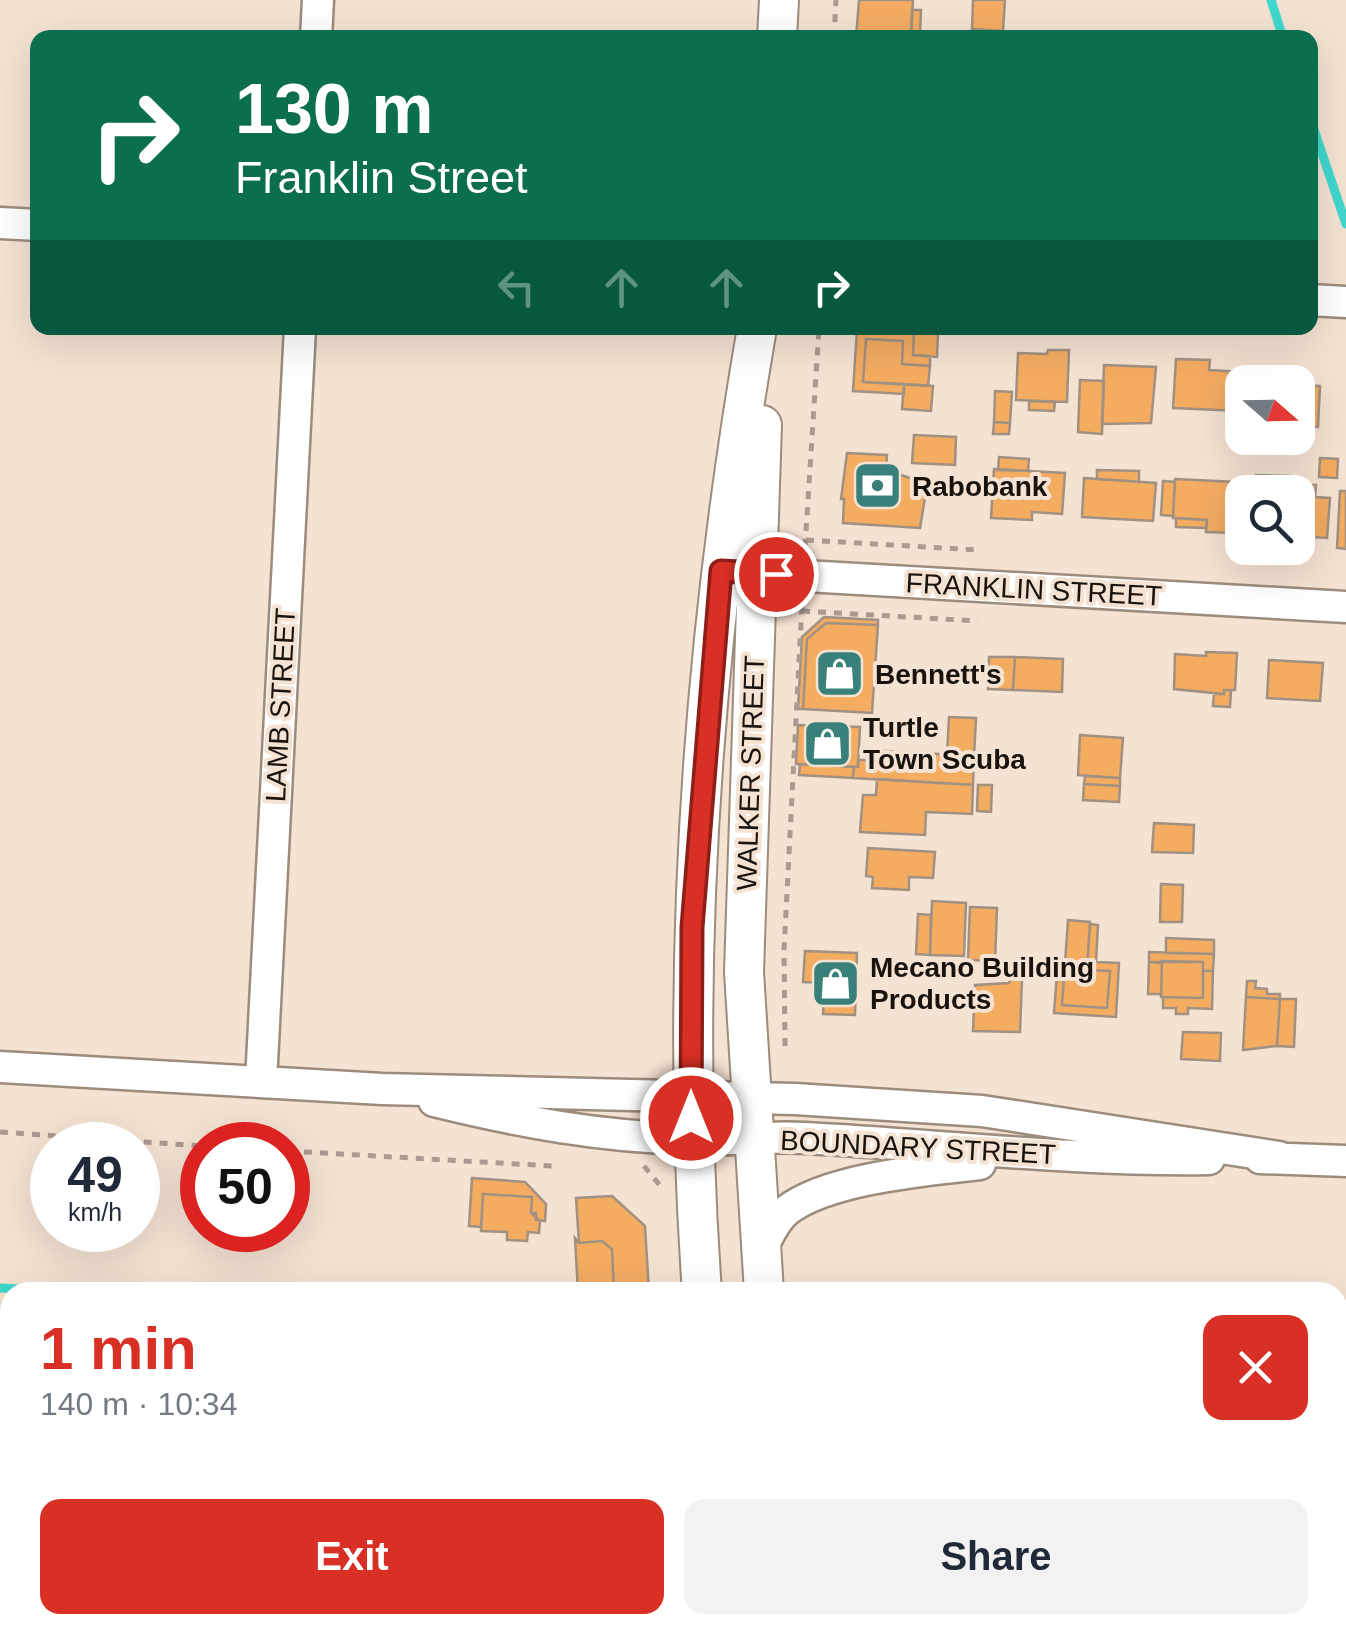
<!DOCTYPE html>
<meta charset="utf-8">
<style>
body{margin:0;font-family:Arial,sans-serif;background:#f2f2f3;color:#1f2937;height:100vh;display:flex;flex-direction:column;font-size:38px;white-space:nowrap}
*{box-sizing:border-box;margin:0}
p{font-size:32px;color:#747a83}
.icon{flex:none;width:55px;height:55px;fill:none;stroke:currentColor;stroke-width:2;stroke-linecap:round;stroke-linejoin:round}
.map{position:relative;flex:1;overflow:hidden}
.side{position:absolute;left:0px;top:1282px;width:1348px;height:352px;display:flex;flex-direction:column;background:#fff;border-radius:30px 30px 0 0;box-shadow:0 10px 40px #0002}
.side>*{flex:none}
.banner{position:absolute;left:30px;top:30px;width:1288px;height:305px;border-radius:20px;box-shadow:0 10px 40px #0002;background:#0b6e4f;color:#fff;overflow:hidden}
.needle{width:65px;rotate:110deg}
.buttons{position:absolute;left:1225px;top:365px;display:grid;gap:20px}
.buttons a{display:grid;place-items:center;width:90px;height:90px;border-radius:20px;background:#fff;box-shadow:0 10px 40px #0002;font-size:50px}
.speed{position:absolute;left:30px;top:1122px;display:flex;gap:20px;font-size:50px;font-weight:700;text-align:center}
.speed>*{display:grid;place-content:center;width:130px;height:130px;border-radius:50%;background:#fff;box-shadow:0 10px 40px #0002;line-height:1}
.speed small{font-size:25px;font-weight:400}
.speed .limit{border:15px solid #d22;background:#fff;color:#111}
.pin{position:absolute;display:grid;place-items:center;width:85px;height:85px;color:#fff;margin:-42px;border:5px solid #fff;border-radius:50%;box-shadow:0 2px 10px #0007}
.me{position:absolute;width:110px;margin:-55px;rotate:0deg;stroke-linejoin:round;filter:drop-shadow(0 0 8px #0008)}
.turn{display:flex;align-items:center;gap:35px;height:210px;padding:0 40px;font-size:45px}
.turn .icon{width:130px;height:130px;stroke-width:2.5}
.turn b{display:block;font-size:70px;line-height:85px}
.lanes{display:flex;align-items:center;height:95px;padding:0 40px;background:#0003;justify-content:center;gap:50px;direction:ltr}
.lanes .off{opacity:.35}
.round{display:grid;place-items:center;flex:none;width:105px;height:105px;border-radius:20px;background:#f2f2f3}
.overview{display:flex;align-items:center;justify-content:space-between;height:170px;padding:0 40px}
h1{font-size:60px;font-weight:800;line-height:75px;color:#d93025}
.primary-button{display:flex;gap:20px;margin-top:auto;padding:20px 40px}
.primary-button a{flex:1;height:115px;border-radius:20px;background:#d93025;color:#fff;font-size:40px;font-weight:800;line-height:115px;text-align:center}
.primary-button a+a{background:#f2f2f3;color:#1f2937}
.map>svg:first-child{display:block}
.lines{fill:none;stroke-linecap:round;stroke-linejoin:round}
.stream{stroke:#40d7cd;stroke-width:9}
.building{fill:#f4ac61;stroke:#a19182;stroke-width:2.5}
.minor-casing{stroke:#9c8c7d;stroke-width:35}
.major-casing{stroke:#9c8c7d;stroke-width:42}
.path{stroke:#a99b8f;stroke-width:5;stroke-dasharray:8 8;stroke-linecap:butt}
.minor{stroke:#fff;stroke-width:30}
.major{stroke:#fff;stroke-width:38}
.route-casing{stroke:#8d1f18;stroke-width:25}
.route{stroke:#d93025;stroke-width:18}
.labels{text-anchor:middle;stroke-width:8;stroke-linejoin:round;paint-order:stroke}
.poi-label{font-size:28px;font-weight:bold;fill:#19130e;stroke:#f4e2d2;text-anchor:start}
.street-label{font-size:28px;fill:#19130e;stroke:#f4e2d2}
</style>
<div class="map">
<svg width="1346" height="1634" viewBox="0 0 1346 1634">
<rect width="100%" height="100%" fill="#f4e2d2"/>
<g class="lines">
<!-- stream -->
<path class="stream" d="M1271,0L1283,38
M1310,118L1346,224
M0,1288L78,1292
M1338,1448L1346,1447"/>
</g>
<!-- building -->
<path class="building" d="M859,0H913L911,38H856Z
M973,0H1005L1003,31L972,29Z
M912,10H921L920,33H911Z
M857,329L914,332L913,355L930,356V366L902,364L903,341L866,339L863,382L904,384V394L853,391Z
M914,332L938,333L937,357L913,355Z
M866,339L903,341L902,364L930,366L928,386L863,382Z
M1048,350H1069L1067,402L1016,400L1018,353L1047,354Z
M1176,359L1210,360L1209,370L1242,372L1240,411L1173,408Z
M1104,365L1156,367L1151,423L1102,424Z
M1080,380L1104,381L1102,434L1078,432Z
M904,384L933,386L931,411L902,409Z
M1298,385L1320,386L1318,427L1298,426Z
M995,391L1012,392L1010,423L994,422Z
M1029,401L1055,402L1054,411L1029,410Z
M994,422L1010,423L1009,434H993Z
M914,435L956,437L955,465L912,463Z
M847,453L887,455L886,470L913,479V492H926L920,528L843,523L844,499H841Z
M999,457L1029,459L1028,471L998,470Z
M1320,458L1338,459L1337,478L1319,477Z
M994,469L1065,473L1062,514L1032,512V520L991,518Z
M1097,470L1139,471V482L1097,479Z
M1256,475L1289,476L1288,492H1255Z
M1084,478L1156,483L1153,521L1082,517Z
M1175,479L1236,482L1234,533L1206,532L1207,520L1173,518Z
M1163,481L1175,482L1173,516L1161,515Z
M1288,484L1316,485L1315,497L1288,492Z
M1340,491H1346V549L1337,548Z
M1298,496L1330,498L1327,538L1298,536Z
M1176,518L1207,520L1206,528L1176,527Z
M824,617L878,620V625L826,623L807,639L803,709H798L802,637Z
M826,623L878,625L872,713L803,709L807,639Z
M1206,652L1237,653L1235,690H1224V694L1174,689L1175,654L1206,656Z
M989,657H1015L1013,690L988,689Z
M1015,657L1063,659L1062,692L1013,690Z
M1269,660L1323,663L1320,701L1267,698Z
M1224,690H1231L1230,707L1213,706L1214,694H1224Z
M949,717L976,718L974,756L947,755Z
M798,725L860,727L858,767L796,764Z
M1080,735L1123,738L1120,778L1078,775Z
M868,750L974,756L973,785L853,778L854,767H858V760H868Z
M800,764L854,767L853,778L799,775Z
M1085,776L1120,778V786L1084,784Z
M877,779L973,785L972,814L926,812L925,835L860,832L863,795H876Z
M1084,784L1120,786L1119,802L1083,800Z
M978,785H992L991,812L977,811Z
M1154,823L1194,825L1193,853L1152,852Z
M868,848L935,852L933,878L909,877V890L872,888L873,877L866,876Z
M1161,884L1183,885L1182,922H1160Z
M932,901L966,903L964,956L930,955Z
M970,907L997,908L995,961L968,960Z
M918,914L931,915L930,955L916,954Z
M1068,920L1090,922L1087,970L1110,971L1107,1008L1062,1005Z
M1090,924L1098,925L1096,962L1119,963L1116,1017L1054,1013L1058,960H1065L1062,1005L1107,1008L1110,971L1087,970Z
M1166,938L1214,940V954L1166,953Z
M805,951L857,953L855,1015L823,1014L825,983L803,982Z
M1149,952L1214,954L1213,971H1203V962H1149Z
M1162,961L1203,962V998L1161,997Z
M1149,962L1162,963L1161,994H1148Z
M1203,971H1213L1212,1009L1188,1008V1014H1176V1008H1163V997L1203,998Z
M1010,978L1022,979L1020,1032L973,1031L975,985L1009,983Z
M1247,981H1256L1255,988L1267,989V994H1280V999L1246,997Z
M1246,997L1280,999L1277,1046L1243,1050Z
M1280,999H1296L1294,1047L1277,1046Z
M1183,1032L1221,1033L1220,1061L1181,1059Z
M472,1178L525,1182L546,1204L545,1221L536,1220V1213H531L532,1197L483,1194L481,1227L469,1226Z
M483,1194L532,1197L531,1213L540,1221L539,1233L528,1232L527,1241L507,1240V1232L481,1231Z
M612,1196L645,1226L649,1292H614L612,1249L602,1241L579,1243L576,1198Z
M575,1238L579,1243L602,1241L612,1249L614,1292H578Z"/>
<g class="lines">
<defs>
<path id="minor" d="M316,38L318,0
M0,223L38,225
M1310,300L1346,302
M735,572L1346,607
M0,1067L382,1089L795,1099L982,1111L1279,1157
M261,1082L300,328
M434,1101C519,1122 602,1137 690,1139C728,1141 766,1136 805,1138C939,1145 1074,1161 1209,1159
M1260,1158L1346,1161
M761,1250C768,1237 774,1221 786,1211C828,1178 928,1170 980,1164"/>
<path id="major" d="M777,38L779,0
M762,425L744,972L764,1292
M702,1292C679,970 702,646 757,328
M725,1625V1634
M788,1625V1634"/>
</defs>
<!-- minor casing -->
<use href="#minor" class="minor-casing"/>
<!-- major casing -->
<use href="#major" class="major-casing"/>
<!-- path -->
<path class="path" d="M834,38L836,0
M806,540L978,550
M805,547L819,328
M802,611L978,621
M785,1046L784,950L802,604
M0,1132L202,1146
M288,1151L552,1166
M644,1166L662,1188"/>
<!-- minor -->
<use href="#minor" class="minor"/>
<!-- major -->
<use href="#major" class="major"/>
</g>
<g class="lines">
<defs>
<path id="route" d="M691,1118L692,927L721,571L776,574"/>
</defs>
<!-- route casing -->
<use href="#route" class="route-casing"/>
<!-- route -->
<use href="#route" class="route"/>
</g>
<!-- icons -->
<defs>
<symbol id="bank-square" viewBox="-11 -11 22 22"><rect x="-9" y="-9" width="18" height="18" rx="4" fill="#39807b" stroke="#f4e2d2"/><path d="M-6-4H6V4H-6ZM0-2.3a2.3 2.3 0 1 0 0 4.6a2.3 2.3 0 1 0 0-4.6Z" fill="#fff"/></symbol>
<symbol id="shop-square" viewBox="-11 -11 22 22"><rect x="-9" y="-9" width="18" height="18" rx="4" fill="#39807b" stroke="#f4e2d2"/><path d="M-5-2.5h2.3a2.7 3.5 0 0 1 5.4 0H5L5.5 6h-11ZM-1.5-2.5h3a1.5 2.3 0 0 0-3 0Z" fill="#fff"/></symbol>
</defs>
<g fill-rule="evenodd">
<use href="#bank-square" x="850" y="458" width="55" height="55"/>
<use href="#shop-square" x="812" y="646" width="55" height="55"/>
<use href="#shop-square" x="800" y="716" width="55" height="55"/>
<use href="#shop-square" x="808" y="956" width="55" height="55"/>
</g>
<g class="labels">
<!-- poi labels -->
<g class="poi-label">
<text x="912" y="496">Rabobank</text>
<text x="875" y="684">Bennett's</text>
<text x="863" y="737">Turtle<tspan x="863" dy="32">Town Scuba</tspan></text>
<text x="870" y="977">Mecano Building<tspan x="870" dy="32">Products</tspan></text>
</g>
<!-- street labels -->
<g class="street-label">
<text transform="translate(1034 589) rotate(3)" y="10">FRANKLIN STREET</text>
<text transform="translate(280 705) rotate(-87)" y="10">LAMB STREET</text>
<text transform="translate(750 773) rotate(-88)" y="10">WALKER STREET</text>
<text transform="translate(918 1147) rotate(3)" y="10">BOUNDARY STREET</text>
</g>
</g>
</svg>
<div class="buttons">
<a><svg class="needle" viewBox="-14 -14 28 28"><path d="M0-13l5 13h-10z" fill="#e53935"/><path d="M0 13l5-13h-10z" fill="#747a83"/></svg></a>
<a><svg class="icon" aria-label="search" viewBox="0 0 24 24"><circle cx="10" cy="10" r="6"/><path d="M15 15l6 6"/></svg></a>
</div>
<div class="speed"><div>49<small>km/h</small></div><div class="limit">50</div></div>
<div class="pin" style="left:776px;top:574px;background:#d93025"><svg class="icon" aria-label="arrive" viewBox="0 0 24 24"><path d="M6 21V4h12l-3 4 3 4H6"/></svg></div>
<svg class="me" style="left:691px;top:1118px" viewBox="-20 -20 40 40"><circle r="17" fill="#d93025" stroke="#fff" stroke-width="3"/><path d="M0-11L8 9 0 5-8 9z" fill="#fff"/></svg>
<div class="banner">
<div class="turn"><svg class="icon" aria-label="right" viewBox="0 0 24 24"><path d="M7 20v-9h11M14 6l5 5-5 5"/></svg><div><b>130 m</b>Franklin Street</div></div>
<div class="lanes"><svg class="icon off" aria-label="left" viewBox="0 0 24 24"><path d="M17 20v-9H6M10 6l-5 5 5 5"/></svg><svg class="icon off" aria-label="ahead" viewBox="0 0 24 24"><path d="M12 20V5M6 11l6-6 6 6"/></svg><svg class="icon off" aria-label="ahead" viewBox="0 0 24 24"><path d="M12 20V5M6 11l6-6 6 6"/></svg><svg class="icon" aria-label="right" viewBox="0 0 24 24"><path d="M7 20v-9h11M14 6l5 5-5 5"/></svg></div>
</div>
<section class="side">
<div class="overview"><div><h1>1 min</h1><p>140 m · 10:34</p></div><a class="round" style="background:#d93025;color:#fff"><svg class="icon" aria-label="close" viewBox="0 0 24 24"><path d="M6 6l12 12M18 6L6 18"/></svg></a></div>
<div class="primary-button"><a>Exit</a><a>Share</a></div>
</section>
</div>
